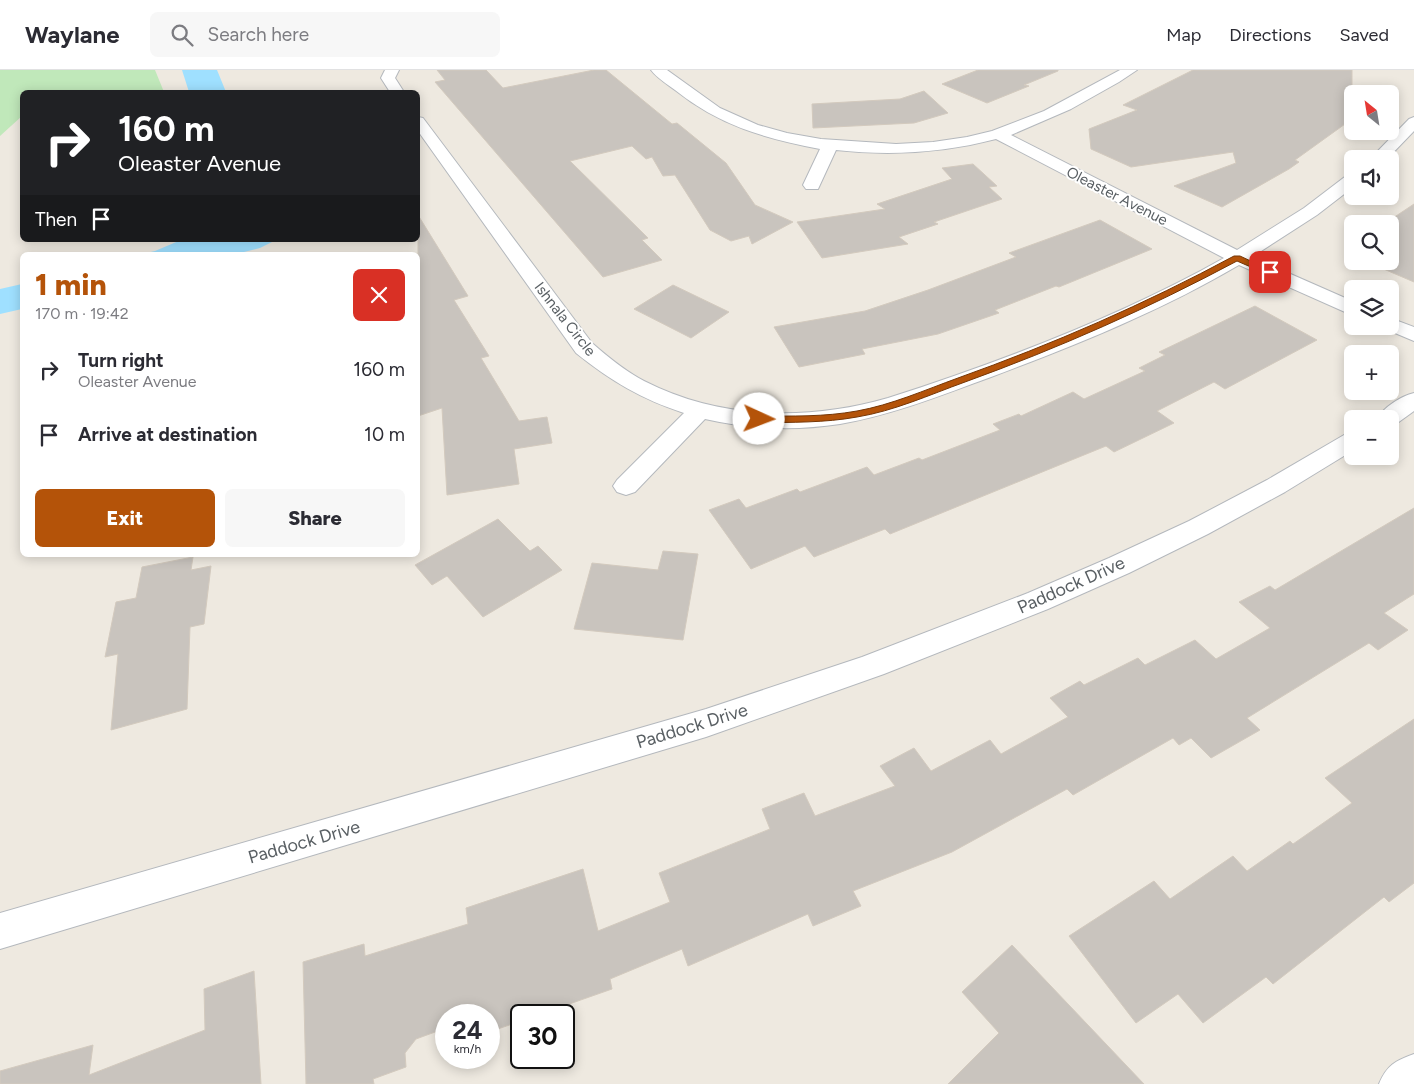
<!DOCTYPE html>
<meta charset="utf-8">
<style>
body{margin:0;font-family:Figtree,sans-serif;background:#f7f7f7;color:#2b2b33;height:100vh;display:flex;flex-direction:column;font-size:19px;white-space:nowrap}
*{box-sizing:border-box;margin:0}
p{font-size:16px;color:#7c7c81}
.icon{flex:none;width:28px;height:28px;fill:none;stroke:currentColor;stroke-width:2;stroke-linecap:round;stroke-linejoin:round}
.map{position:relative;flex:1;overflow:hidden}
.details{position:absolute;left:20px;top:182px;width:400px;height:305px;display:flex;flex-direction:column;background:#fff;border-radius:8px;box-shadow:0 2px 12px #0003}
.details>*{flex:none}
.banner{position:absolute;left:20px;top:20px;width:400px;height:152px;border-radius:8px;box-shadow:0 2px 12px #0003;background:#202124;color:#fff;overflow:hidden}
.needle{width:32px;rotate:330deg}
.buttons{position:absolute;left:1344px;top:15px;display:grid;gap:10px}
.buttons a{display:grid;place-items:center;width:55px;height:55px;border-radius:8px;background:#fff;box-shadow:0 2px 12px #0003;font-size:25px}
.speed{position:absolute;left:435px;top:934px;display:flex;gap:10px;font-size:25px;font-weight:700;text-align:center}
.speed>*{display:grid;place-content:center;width:65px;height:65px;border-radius:50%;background:#fff;box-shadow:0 2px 12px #0003;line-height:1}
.speed small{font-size:12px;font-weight:400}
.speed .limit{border:2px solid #111;border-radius:8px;background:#fff;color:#111}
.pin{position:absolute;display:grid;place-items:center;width:42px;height:42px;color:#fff;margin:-21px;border-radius:10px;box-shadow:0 2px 8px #0006}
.me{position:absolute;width:55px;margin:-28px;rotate:92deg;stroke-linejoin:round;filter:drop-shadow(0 0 4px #0008)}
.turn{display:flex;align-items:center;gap:18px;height:105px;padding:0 15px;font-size:22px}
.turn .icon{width:65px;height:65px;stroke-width:2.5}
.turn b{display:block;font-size:35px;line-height:42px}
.then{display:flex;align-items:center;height:48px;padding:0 15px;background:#0003;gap:10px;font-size:19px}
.round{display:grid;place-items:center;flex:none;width:52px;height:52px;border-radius:8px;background:#f7f7f7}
.headline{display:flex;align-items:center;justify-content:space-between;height:85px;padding:0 15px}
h1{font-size:30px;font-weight:800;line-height:38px;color:#b45309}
.cta{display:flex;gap:10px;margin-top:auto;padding:10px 15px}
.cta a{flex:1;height:58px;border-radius:8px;background:#b45309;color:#fff;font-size:20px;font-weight:800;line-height:58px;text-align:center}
.cta a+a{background:#f7f7f7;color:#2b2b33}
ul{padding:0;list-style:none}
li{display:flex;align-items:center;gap:15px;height:65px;padding:0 15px}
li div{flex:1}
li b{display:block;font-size:19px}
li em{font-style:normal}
header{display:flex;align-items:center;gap:30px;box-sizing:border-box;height:70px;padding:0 25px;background:#fff;border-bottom:1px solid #e1e1e2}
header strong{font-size:24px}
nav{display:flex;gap:28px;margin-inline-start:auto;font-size:18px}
.search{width:350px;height:45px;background:#f7f7f7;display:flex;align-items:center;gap:12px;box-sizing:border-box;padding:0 18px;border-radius:8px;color:#7c7c81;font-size:19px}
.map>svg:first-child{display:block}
.green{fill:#c0e8ba}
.water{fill:#9fe0ff}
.building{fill:#c9c4be;stroke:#d3cabe}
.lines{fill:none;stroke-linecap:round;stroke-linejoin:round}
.minor-casing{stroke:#b4b8bd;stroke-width:2}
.minor{fill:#fff;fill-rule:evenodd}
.route{fill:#b45309;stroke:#753606}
.labels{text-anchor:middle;stroke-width:4;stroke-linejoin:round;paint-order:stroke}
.far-street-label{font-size:15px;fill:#595f63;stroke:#fff}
.street-label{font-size:18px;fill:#595f63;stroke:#fff}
</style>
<header>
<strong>Waylane</strong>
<div class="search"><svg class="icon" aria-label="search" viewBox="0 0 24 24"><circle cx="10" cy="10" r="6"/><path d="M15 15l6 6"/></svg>Search here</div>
<nav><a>Map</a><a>Directions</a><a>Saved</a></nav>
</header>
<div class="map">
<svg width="1414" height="1014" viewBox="0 0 1414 1014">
<rect width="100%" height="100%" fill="#eee9e0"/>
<!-- green -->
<path class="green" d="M0,0H155L164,22H22V46L0,66Z"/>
<!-- water -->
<path class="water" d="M182,0H217L226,22H189Z
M181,170H276L260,178L232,185H138L155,181Z
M22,214V239L0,244V219Z"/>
<!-- building -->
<path class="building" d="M437,0H486L503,18L594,0H606L672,54L677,53L726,93L755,135L793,152L752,174L749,166L731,171L710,160L675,105L663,106L652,87L646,89L632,76L570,91L648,168L642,170L662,190L603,207L435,12L445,10Z
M978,0H1058V1L1024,15L1029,16L987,33L942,14Z
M1193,0H1352V49L1295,90L1299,92L1289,99L1222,137L1174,116L1236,93L1233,82L1131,97L1091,79L1089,59L1137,40L1123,35Z
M924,21L948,43L914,53L813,58L812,34L900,29Z
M973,94L997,116L989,117L1002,129L934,152L938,154L899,167L908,174L822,188L797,152L885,139L877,134L952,109L942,98Z
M1414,134V212L1365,191H1390V154H1384Z
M418,145L468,226L454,230L489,286L481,288L519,351L547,347L552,373L514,379L519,414L447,425L442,338L418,346Z
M1100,150L1152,179L1059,217L1056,216L995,240L999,243L938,264L862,279L865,284L799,297L774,257L865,241L928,220L1016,187L1009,183Z
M673,215L729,242L691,268L634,239Z
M1255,236L1317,270L1225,319L1214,312L1157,341L1174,353L1114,382L1106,376L890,464L885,459L814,487L805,476L751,499L709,440L739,429L746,438L797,419L800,422L867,397L874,405L919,388L922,390L1000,360L993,354L1019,344L1021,346L1073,322L1084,329L1145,301L1139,298L1165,285L1159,282Z
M1414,438V524L1384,543L1408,560L1378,580L1369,573L1247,648L1260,660L1211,688L1191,668L1179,675L1173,668L1073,725L1067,719L952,782L853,821L861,836L813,856L808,844L688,896L682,879L610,909L612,919L538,945H521V951L489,962V943L446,945V958L416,969L405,983L406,997L373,1009L374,1014H306L303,892L364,874L365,886L468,854L466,838L583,799L598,861L670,832L659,803L770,759L762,739L804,723L815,746L895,716L880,696L914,678L931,701L990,670L1001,684L1068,647L1050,628L1080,611L1084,615L1138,588L1145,595L1195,570L1216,589L1270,558L1239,532L1270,516L1275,520Z
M498,449L530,481L538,476L562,500L483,547L447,506L432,515L415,495Z
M663,481L698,484L683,570L574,559L592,493L658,500Z
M193,487L191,500L211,496L204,554L190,557L187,639L111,660L118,584L105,587L116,532L136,528L142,497Z
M1414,649V813L1389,832L1384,827L1273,914L1266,907L1203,953L1178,924L1136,953L1069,866L1154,811L1170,829L1233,786L1247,801L1290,771L1293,774L1352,733L1325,708Z
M1012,875L1144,1014H948L999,963L962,922Z
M254,901L261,1014H0V1001L93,975L89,1005L205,960L204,919Z"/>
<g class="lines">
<defs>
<path id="minor" d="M385,0H399L395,8L404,22H390L381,8Z
M651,0H667L720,38L758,55L787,63L821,69L896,74L933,72L967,67L992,61L1044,41L1120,0H1137L1119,12L1071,39L1011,65L1237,180L1304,138L1346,106L1352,105V118L1317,145L1252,187L1352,231V244L1345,242L1239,195C1161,241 1076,275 991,307C942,325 892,345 840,354C795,361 749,359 705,349L635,422L626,425L617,422L613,416L617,410L684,343C641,329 611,311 576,283L418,61V47L423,48L592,273C608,287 625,301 644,311C720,350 808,351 888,328C1003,291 1119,247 1224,188L996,69C943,83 890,86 836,80L818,119H806L803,115L820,79C764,68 720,56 675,20C667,14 657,8 651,0Z
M1414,47V61L1387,89H1370L1409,49Z
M1390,248L1414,257V271L1383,258L1381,256H1390Z
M1414,323V341L1396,354L1390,356V349H1377C1384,337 1401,326 1414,323Z
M1352,363V381L1285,422L1208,464L1129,503L1048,539L884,604L706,667L0,879V843L706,639L862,587L1028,523L1109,488L1189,451L1267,410L1344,365Z
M1414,984V1014H1379C1387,995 1395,991 1414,984Z"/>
</defs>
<!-- minor casing -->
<use href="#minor" class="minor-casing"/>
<!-- minor -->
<use href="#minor" class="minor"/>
</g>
<!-- route -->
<path class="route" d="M1234,186H1240L1274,202L1267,204L1237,191C1149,238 1059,278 965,312C929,325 894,341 857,347C824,353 792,352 759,353L754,349L759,346C792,346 824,347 857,341C891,335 925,320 958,308C1053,274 1145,234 1234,186Z"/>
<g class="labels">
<!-- far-street labels -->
<g class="far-street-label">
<text transform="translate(1117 126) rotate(27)" y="5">Oleaster Avenue</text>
<text transform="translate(565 249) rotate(52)" y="5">Ishnala Circle</text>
</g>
<!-- street labels -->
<g class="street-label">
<text transform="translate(1071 515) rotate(-24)" y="6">Paddock Drive</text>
<text transform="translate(692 656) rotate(-17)" y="6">Paddock Drive</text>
<text transform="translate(304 772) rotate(-16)" y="6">Paddock Drive</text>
</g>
</g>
</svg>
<div class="buttons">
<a><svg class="needle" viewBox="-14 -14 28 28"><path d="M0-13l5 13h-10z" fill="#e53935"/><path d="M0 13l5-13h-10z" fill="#7c7c81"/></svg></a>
<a><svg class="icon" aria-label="sound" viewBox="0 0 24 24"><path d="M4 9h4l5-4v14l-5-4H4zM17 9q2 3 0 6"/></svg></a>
<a><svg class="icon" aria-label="search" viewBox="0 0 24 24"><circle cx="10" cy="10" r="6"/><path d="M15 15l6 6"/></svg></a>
<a><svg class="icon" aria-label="layers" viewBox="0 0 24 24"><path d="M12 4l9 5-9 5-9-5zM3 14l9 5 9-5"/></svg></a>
<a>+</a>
<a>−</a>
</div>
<div class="speed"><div>24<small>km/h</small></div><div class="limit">30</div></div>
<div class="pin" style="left:1270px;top:202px;background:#d93025"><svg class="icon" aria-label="arrive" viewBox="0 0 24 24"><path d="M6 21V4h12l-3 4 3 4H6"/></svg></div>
<svg class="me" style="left:759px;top:349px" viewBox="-20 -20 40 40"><circle r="19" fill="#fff"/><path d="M0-13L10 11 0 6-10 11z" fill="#b45309"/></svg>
<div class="banner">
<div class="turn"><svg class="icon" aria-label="right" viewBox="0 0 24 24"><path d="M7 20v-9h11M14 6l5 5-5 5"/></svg><div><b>160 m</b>Oleaster Avenue</div></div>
<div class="then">Then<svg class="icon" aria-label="arrive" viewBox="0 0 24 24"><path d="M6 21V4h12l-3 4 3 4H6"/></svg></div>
</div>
<section class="details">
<div class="headline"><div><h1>1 min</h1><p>170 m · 19:42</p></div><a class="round" style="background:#d93025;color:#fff"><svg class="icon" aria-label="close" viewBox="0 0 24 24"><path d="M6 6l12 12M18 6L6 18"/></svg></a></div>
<ul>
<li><svg class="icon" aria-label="right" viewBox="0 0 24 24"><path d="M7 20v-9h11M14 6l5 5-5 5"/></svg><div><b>Turn right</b><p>Oleaster Avenue</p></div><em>160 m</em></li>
<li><svg class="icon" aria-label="arrive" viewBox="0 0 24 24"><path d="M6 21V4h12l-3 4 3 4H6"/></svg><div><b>Arrive at destination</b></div><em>10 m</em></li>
</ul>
<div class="cta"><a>Exit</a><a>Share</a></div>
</section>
</div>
